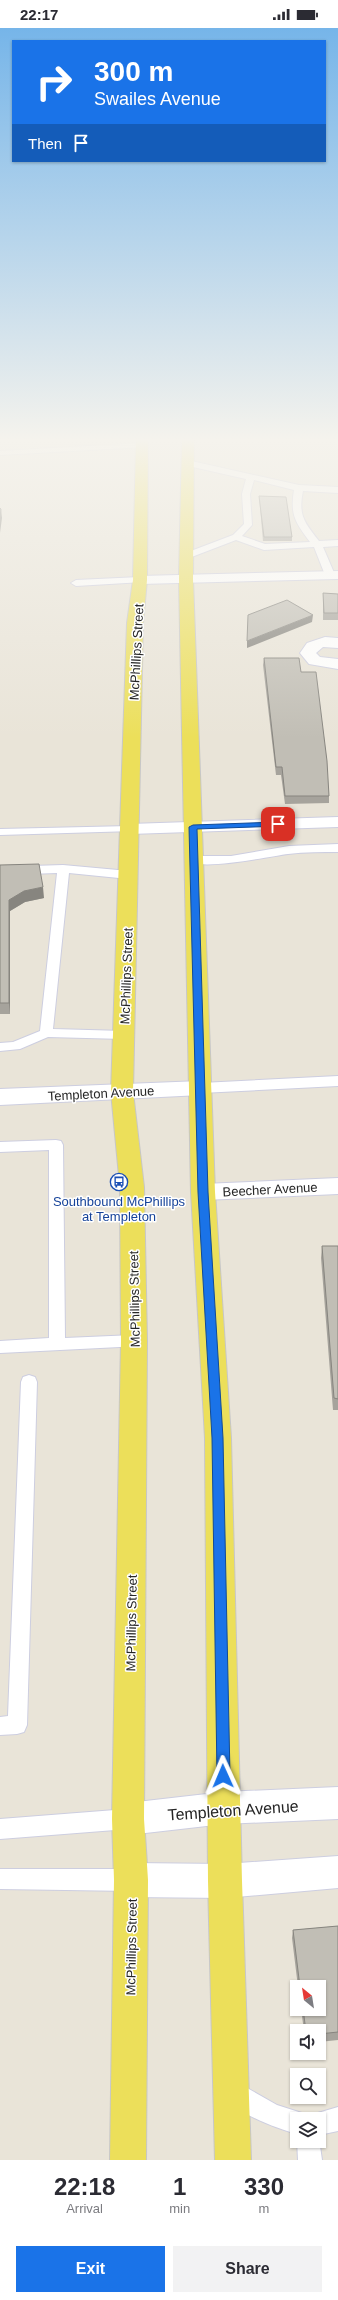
<!DOCTYPE html>
<style>
body{margin:0;font-family:Helvetica,sans-serif;background:#f2f2f3;color:#2b2b33;height:100vh;display:flex;flex-direction:column;font-size:15px;white-space:nowrap}
*{box-sizing:border-box;margin:0}
p{font-size:13px;color:#7c7c81}
.icon{flex:none;width:22px;height:22px;fill:none;stroke:currentColor;stroke-width:2;stroke-linecap:round;stroke-linejoin:round}
.map{position:relative;height:2132px;overflow:hidden}
.panel{display:flex;flex-direction:column;background:#fff;flex:1}
.panel>*{flex:none}
.banner{position:absolute;left:12px;top:12px;width:314px;height:122px;border-radius:0px;box-shadow:0 1px 3px #0004;background:#1a73e8;color:#fff;overflow:hidden}
.needle{width:26px;rotate:330deg}
.buttons{position:absolute;left:290px;top:1952px;display:grid;gap:8px}
.buttons a{display:grid;place-items:center;width:36px;height:36px;border-radius:0px;background:#fff;box-shadow:0 1px 3px #0004;font-size:20px}
.pin{position:absolute;display:grid;place-items:center;width:34px;height:34px;color:#fff;margin:-17px;border-radius:8px;box-shadow:0 2px 6px #0006}
.me{position:absolute;width:44px;margin:-22px;rotate:359deg;stroke-linejoin:round;filter:drop-shadow(0 0 3px #0008)}
.turn{display:flex;align-items:center;gap:14px;height:84px;padding:0 16px;font-size:18px}
.turn .icon{width:52px;height:52px;stroke-width:2.5}
.turn b{display:block;font-size:28px;line-height:34px}
.then{display:flex;align-items:center;height:38px;padding:0 16px;background:#0003;gap:8px;font-size:15px}
.eta{display:flex;justify-content:space-evenly;align-items:center;height:68px;text-align:center}
.eta b{font-size:24px;font-weight:800;line-height:28px}
.cta{display:flex;gap:8px;margin-top:auto;padding:8px 16px}
.cta a{flex:1;height:46px;border-radius:0px;background:#1a73e8;color:#fff;font-size:16px;font-weight:800;line-height:46px;text-align:center}
.cta a+a{background:#f2f2f3;color:#2b2b33}
.status{display:flex;justify-content:space-between;align-items:center;height:28px;padding:0 20px;background:#fff;direction:ltr}
.status svg{height:11px;fill:currentColor}
.map>svg:first-child{display:block}
.lines{fill:none;stroke-linecap:round;stroke-linejoin:round}
.lane-casing{stroke:#cdcee0;stroke-width:2}
.street-casing{stroke:#cdcee0;stroke-width:2}
.secondary-casing{stroke:#cdcee0;stroke-width:2}
.primary-casing{stroke:#c7c7c7;stroke-width:2}
.lane{fill:#fff;fill-rule:evenodd}
.street{fill:#fff;fill-rule:evenodd}
.secondary{fill:#fff;fill-rule:evenodd}
.primary{fill:#ecdf5a;fill-rule:evenodd}
.wall{fill:#a6a39c}
.shaded-wall{fill:#87857f}
.building{fill:#c1beb5;stroke:#87857f}
.route{fill:#1a73e8;stroke:#114b97}
.labels{text-anchor:middle;stroke-width:3;stroke-linejoin:round;paint-order:stroke}
.street-label{font-size:13px;fill:#262626;stroke:#fff}
.transit-label{font-size:13px;fill:#164399;stroke:#fff}
.near-street-label{font-size:16px;fill:#262626;stroke:#fff}
</style>
<div class="status"><b>22:17</b><svg viewBox="0 0 49 12"><path d="M0 12V9h3v3zM5 12V6h3v6zM10 12V3h3v9zM15 12V0h3v12zM26 1h20v11H26zM47 4h2v5h-2z"/></svg></div>
<div class="map">
<svg width="338" height="2132" viewBox="0 0 338 2132">
<rect width="100%" height="100%" fill="#e9e4d8"/>
<g class="lines">
<defs>
<path id="lane" d="M142,415H145V419L0,427V423Z
M187,432L299,457L338,459V465L303,463C298,487 304,494 319,513L338,512V518L323,519L335,547L333,549L325,547L314,519L264,522L236,512L189,530H183V526L233,507L244,496L242,466L246,451L184,437L183,435ZM254,452L294,462C290,487 295,494 310,514L265,516L242,508L252,497L250,466Z
M140,549L143,550V554L76,558L71,555L76,552Z
M130,798L134,799L136,801L134,803L0,807V801Z
M338,816V824C322,824 305,824 288,826C272,828 197,844 188,832L194,828H231L289,818Z
M63,837L129,843L135,847L129,851L69,845L53,1001L124,1003L131,1007L124,1011L48,1009L20,1021L0,1023V1015L13,1014L40,1003L57,845L0,847V839Z
M338,1048V1058L201,1065L196,1063L194,1060L196,1057L201,1055Z
M56,1112L61,1113L63,1117L65,1310L134,1307L140,1308L142,1313L140,1318L0,1325V1313L49,1310V1122L0,1124V1114Z
M29,1347L35,1349L37,1354L27,1697L24,1704L17,1706L0,1707V1689L8,1688L21,1354L23,1349Z
M128,1781L135,1784L138,1791L135,1798L128,1801L0,1811V1791Z
M0,1841H131L138,1845L142,1852L138,1859L131,1863L0,1861Z
M233,2052L277,2077L305,2086L307,2091H297V2106C276,2100 230,2084 222,2063L225,2055Z
M338,2079V2103L319,2107V2091H309L311,2087Z
M297,2111H319L322,2132H298Z"/>
<path id="street" d="M338,543V551L140,556L133,552L140,548Z
M325,609L338,610V620L323,619L316,625L320,629L338,631V641L309,636L300,625L307,615Z
M338,789V799L130,806L124,805L121,801L124,797L130,796Z"/>
<path id="secondary" d="M201,1053L209,1055L212,1060L209,1065L201,1067L0,1077V1061Z
M338,1150V1166L203,1172L195,1170L191,1164L195,1158L203,1156Z
M338,1759V1791L224,1796L128,1807L117,1802L112,1791L117,1780L128,1775L224,1764Z
M338,1828V1860L225,1870L131,1869L119,1864L114,1852L119,1840L131,1835L225,1836Z"/>
<path id="primary" d="M136,411H148L147,552L143,595L133,1064L144,1159L147,1313L144,1791L148,1852L146,2132H110L114,1852L112,1791L121,1313L120,1159L111,1064L127,595L133,552Z
M182,411H194L193,551L215,1164L231,1410L242,1853L251,2132H215L208,1853L205,1410L191,1164L179,551Z"/>
</defs>
<!-- lane casing -->
<use href="#lane" class="lane-casing"/>
<!-- street casing -->
<use href="#street" class="street-casing"/>
<!-- secondary casing -->
<use href="#secondary" class="secondary-casing"/>
<!-- primary casing -->
<use href="#primary" class="primary-casing"/>
<!-- lane -->
<use href="#lane" class="lane"/>
<!-- street -->
<use href="#street" class="street"/>
<!-- secondary -->
<use href="#secondary" class="secondary"/>
<!-- primary -->
<use href="#primary" class="primary"/>
</g>
<!-- wall -->
<path class="wall" d="M259,468L292,509V513H263Z
M323,565L338,566V592H323Z
M264,630L329,768V775L285,776L281,747H276L263,637Z
M0,837L44,870L25,874L10,883V986H0Z
M322,1218H338V1382H333L321,1230Z
M338,1898V2012L319,2014V2003H304L301,1981H319V1959H298L292,1910L293,1902Z"/>
<!-- shaded-wall -->
<path class="shaded-wall" d="M1,481L2,490L0,505V490Z
M313,587L312,594L247,620V613Z
M43,859L44,870L25,874L10,883V986L9,975V872L24,863Z"/>
<!-- building -->
<path class="building" d="M259,468L286,469L292,509H264Z
M0,480L1,481L0,490Z
M323,565L338,566V585H324Z
M287,572L313,587L247,613L248,587Z
M264,630H299L301,644H316L327,733L329,768H285L282,739H276Z
M39,836L43,859L24,863L9,872V975H0V837Z
M322,1218H338V1371L334,1370Z
M338,1898V2004L319,2006V2003H306L303,1981H319V1959H300L293,1902Z"/>
<!-- sky -->
<linearGradient id="sky" x2="0" y2="1"><stop stop-color="#76b5e9"/><stop offset="0.58" stop-color="#f5f3ed"/><stop offset="1" stop-color="#f5f3ed" stop-opacity="0"/></linearGradient>
<rect width="338" height="710" fill="url(#sky)"/>
<!-- route -->
<path class="route" d="M278,794L282,796L281,798L197,801L208,1164L223,1410L230,1748L228,1753L223,1754L219,1753L217,1748L212,1410L198,1164L189,799L193,797Z"/>
<!-- icons -->
<defs>
<symbol id="bus-ring" viewBox="-11 -11 22 22"><circle r="9.5" fill="#fff" stroke="#1a4fb4" stroke-width="1.5"/><path d="M-5-6H5V4H4V6H2V4H-2V6H-4V4H-5ZM-3.5-4V0h7V-4ZM-3.5 1.2v1.5H-2V1.2ZM2 1.2v1.5H3.5V1.2Z" fill="#1a4fb4"/></symbol>
</defs>
<g fill-rule="evenodd">
<use href="#bus-ring" x="109" y="1144" width="20" height="20"/>
</g>
<g class="labels">
<!-- street labels -->
<g class="street-label">
<text transform="translate(136 624) rotate(-87)" y="5">McPhillips Street</text>
<text transform="translate(126 948) rotate(-88)" y="5">McPhillips Street</text>
<text transform="translate(101 1065) rotate(-3)" y="5">Templeton Avenue</text>
<text transform="translate(270 1161) rotate(-3)" y="5">Beecher Avenue</text>
<text transform="translate(134 1271) rotate(-91)" y="5">McPhillips Street</text>
<text transform="translate(131 1595) rotate(-89)" y="5">McPhillips Street</text>
<text transform="translate(131 1919) rotate(-89)" y="5">McPhillips Street</text>
</g>
<!-- transit labels -->
<g class="transit-label">
<text x="119" y="1178">Southbound McPhillips<tspan x="119" dy="15">at Templeton</tspan></text>
</g>
<!-- near-street labels -->
<g class="near-street-label">
<text transform="translate(233 1782) rotate(-4)" y="6">Templeton Avenue</text>
</g>
</g>
</svg>
<div class="buttons">
<a><svg class="needle" viewBox="-14 -14 28 28"><path d="M0-13l5 13h-10z" fill="#e53935"/><path d="M0 13l5-13h-10z" fill="#7c7c81"/></svg></a>
<a><svg class="icon" aria-label="sound" viewBox="0 0 24 24"><path d="M4 9h4l5-4v14l-5-4H4zM17 9q2 3 0 6"/></svg></a>
<a><svg class="icon" aria-label="search" viewBox="0 0 24 24"><circle cx="10" cy="10" r="6"/><path d="M15 15l6 6"/></svg></a>
<a><svg class="icon" aria-label="layers" viewBox="0 0 24 24"><path d="M12 4l9 5-9 5-9-5zM3 14l9 5 9-5"/></svg></a>
</div>
<div class="pin" style="left:278px;top:796px;background:#d93025"><svg class="icon" aria-label="arrive" viewBox="0 0 24 24"><path d="M6 21V4h12l-3 4 3 4H6"/></svg></div>
<svg class="me" style="left:223px;top:1748px" viewBox="-20 -20 40 40"><path d="M0-17L14 15 0 8-14 15z" fill="#1a73e8" stroke="#fff" stroke-width="4"/></svg>
<div class="banner">
<div class="turn"><svg class="icon" aria-label="right" viewBox="0 0 24 24"><path d="M7 20v-9h11M14 6l5 5-5 5"/></svg><div><b>300 m</b>Swailes Avenue</div></div>
<div class="then">Then<svg class="icon" aria-label="arrive" viewBox="0 0 24 24"><path d="M6 21V4h12l-3 4 3 4H6"/></svg></div>
</div>
</div>
<section class="panel">
<div class="eta">
<div><b>22:18</b><p>Arrival</p></div>
<div><b>1</b><p>min</p></div>
<div><b>330</b><p>m</p></div>
</div>
<div class="cta"><a>Exit</a><a>Share</a></div>
</section>
